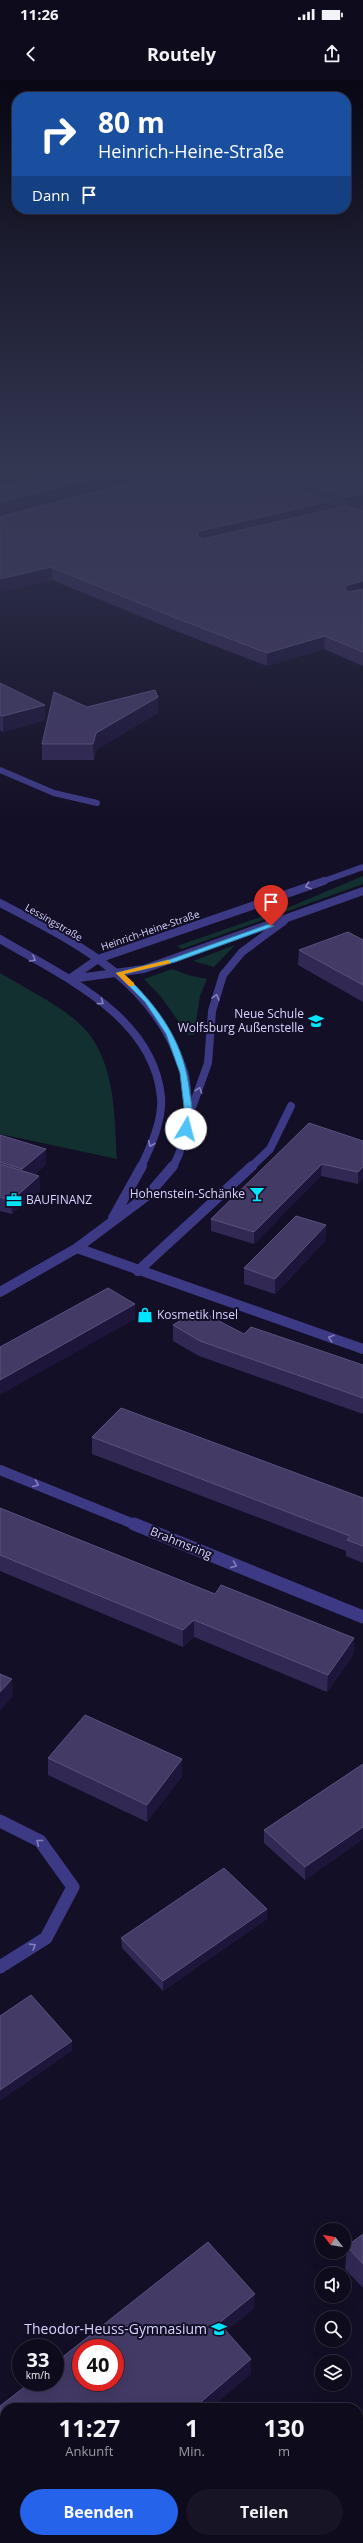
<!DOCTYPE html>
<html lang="de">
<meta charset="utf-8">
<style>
body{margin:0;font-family:"Open Sans",sans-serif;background:#171425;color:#f1f3f6;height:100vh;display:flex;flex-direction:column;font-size:15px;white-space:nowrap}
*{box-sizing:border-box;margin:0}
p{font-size:13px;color:#9b9ba3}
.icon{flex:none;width:22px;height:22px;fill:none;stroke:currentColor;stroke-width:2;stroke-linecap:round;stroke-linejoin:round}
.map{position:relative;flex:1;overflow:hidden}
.side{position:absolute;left:0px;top:2323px;width:363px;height:140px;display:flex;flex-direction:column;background:#0e0b1c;border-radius:16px 16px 0 0;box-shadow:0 4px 16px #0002,0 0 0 1px #2e2b3b}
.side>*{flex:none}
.banner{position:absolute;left:12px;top:12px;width:339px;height:122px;border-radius:16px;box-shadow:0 4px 16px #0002,0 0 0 1px #2e2b3b;background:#1a4fa0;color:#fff;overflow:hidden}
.needle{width:26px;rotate:301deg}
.controls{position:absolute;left:315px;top:2143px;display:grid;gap:8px}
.controls a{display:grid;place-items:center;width:36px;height:36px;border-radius:50%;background:#0e0b1c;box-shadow:0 4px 16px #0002,0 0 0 1px #2e2b3b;font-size:20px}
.speed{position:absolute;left:12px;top:2259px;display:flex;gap:8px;font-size:20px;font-weight:700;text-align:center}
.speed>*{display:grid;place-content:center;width:52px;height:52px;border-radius:50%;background:#0e0b1c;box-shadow:0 4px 16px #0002,0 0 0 1px #2e2b3b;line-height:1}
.speed small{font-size:10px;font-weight:400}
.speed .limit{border:6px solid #d22;background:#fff;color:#111}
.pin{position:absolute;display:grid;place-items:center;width:34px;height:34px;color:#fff;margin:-41px -17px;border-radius:50% 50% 50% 0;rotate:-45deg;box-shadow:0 0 4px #0007}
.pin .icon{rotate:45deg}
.me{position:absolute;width:44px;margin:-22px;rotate:8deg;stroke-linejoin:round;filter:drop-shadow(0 0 3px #0008)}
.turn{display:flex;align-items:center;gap:14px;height:84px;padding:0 20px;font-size:18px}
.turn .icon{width:52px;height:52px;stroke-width:2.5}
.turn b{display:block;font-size:28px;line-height:34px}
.then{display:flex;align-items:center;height:38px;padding:0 20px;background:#0003;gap:8px;font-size:15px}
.eta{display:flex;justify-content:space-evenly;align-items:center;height:68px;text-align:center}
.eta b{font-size:24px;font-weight:700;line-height:28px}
.button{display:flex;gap:8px;margin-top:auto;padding:8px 20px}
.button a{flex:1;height:46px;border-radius:24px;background:#2563eb;color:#fff;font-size:16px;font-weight:700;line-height:46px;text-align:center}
.button a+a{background:#171425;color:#f1f3f6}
.status{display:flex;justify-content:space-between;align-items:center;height:28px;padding:0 20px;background:#0e0b1c;direction:ltr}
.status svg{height:11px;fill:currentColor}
header{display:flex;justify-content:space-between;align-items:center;height:52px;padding:0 20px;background:#0e0b1c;font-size:18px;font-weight:700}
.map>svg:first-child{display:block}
.green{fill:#12302f}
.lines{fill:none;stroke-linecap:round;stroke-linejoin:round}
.minor-far3{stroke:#3d3a85;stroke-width:6}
.minor-far2{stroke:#3d3a85;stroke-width:8}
.minor-far1{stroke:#3d3a85;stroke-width:10}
.minor{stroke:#3d3a85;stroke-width:13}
.tertiary-far3{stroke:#3d3a85;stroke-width:5}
.tertiary-far2{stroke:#3d3a85;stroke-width:6}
.tertiary-far1{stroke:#3d3a85;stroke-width:8}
.tertiary{stroke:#3d3a85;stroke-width:10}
.wall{fill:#312854;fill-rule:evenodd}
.shaded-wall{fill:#1d163a}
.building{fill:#433a66;stroke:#5a527e;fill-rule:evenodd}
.oneway{stroke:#837fbc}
.route{fill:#4fc3f7;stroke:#337fa1}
.slow{fill:#f59e0b}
.labels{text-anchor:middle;stroke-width:4;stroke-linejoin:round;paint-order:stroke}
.far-street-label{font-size:10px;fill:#d9d4ff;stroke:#130f26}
.poi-label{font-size:12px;fill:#d9d4ff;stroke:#130f26;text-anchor:end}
.street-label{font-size:12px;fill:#d9d4ff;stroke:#130f26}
.near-poi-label{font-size:14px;fill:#d9d4ff;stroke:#130f26;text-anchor:end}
</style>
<div class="status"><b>11:26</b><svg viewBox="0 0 49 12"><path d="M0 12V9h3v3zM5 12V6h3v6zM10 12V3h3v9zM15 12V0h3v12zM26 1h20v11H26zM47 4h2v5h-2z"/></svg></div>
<header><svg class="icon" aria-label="back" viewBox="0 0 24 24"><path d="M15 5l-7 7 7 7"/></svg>Routely<svg class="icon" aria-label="share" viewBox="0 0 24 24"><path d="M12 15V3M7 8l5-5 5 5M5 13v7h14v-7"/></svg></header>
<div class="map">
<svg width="363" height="2463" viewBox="0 0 363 2463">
<rect width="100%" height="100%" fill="#130f26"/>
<!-- green -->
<path class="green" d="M0,394H37L0,403Z
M363,796V804L182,869L177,866L292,826Z
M235,865L214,887L193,881L198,879Z
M172,889L188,895L207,899L200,916L194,955H188L162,918L144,899Z
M0,893C24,907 51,921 73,938C116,972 114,1029 117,1079L0,1054Z"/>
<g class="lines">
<!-- minor-far3 -->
<path class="minor-far3" d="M0,690L54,713L97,723"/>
<!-- minor-far2 -->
<path class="minor-far2" d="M251,1087L270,1069L291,1026"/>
<!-- minor-far1 -->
<path class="minor-far1" d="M77,1168L363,1269
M138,1191L252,1086
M0,1390L136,1445"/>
<!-- minor -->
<path class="minor" d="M134,1444L363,1537
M0,1741L40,1761L73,1807L46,1858L0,1887"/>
<!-- tertiary-far3 -->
<path class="tertiary-far3" d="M0,438L171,394"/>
<!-- tertiary-far2 -->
<path class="tertiary-far2" d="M321,802L363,787"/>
<!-- tertiary-far1 -->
<path class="tertiary-far1" d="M0,823C79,864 155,901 184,992C188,1005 187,1020 189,1034
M0,859C62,896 153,935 161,1017C163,1040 151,1066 141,1087
M69,899L98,879L324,801
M71,899L144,889L363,811
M173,1087L179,1074L189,1036L208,983L212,931L223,895L242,872L284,841"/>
<!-- tertiary -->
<path class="tertiary" d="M113,1138L142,1086
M0,1212L77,1168L148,1115L173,1086"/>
</g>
<!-- wall -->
<path class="wall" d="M172,394H363V586L324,569L267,586L176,551L52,500L0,512ZM331,424L340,427L331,429ZM360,426V430L353,428Z
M0,603L45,625V640L3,652L0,650Z
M87,627L158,633L97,669L94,680H42V664Z
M363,860V922L298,885L299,870Z
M0,1055L46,1069V1084L34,1095L39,1096L40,1110L12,1134L0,1131Z
M363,1061L358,1104L321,1096L254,1164L211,1151V1139Z
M326,1145L325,1161L275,1214L244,1204V1188Z
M173,1245L244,1254L363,1285V1334L199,1276L173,1261Z
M92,1357L363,1418V1483L346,1476V1471L92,1374Z
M0,1428L215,1514L354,1558L353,1575L327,1612L194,1557L183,1567L0,1491Z
M48,1678L182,1696L147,1742L48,1695Z
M363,1684V1759L305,1800L264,1763V1750Z
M267,1839L163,1911L122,1868L121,1858Z
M363,2154V2208L345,2189L347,2166Z
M49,2458H57L52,2462Z"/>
<!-- shaded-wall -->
<path class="shaded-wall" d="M111,394H155L0,434V422Z
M363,414V423L361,422L360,426L346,429V417Z
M331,421V432L200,463L197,455L200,451Z
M51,487L52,500L0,512V499Z
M363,501V514L344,522L345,509L347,505Z
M325,556L324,569L267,586V573Z
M158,617V633L97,669L94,680L93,664L96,653Z
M45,625V640L3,652V636Z
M46,1069V1084L23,1104L22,1089Z
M322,1084L321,1096L254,1164V1152Z
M363,1087V1098L358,1104V1092Z
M39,1096L40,1110L12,1134L11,1121Z
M326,1145L325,1161L275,1214V1199Z
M135,1224V1239L0,1315V1300Z
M194,1540V1557L183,1567V1550Z
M354,1558L353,1575L327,1612L328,1595Z
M12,1599L13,1616L0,1631V1612Z
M182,1679V1696L147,1742V1725Z
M363,1747V1759L305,1800V1787Z
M267,1829V1839L163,1911V1901Z
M72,1961V1971L0,2021V2010Z
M255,2214L254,2229L219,2257V2243Z
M251,2279V2294L211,2328H194Z
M5,2402V2418L0,2422V2406Z
M51,2458H57L52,2462Z"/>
<!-- building -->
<path class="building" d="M49,394H111L0,422V406Z
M172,394H249L331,421L200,451L197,455L202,459L346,426L363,431V501L347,505L345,509L349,512L363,509V572L325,556L267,573L176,538L51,487L0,499V438Z
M274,394H363V414L346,417Z
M0,603L45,625L3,636L0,635Z
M155,610L158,617L96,653L93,664H42L54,612L87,627Z
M348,852L363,860V905L299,870Z
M309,1043L363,1061V1087L358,1092L322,1084L254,1152L211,1139Z
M0,1055L46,1069L22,1089L0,1082Z
M0,1084L39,1096L11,1121L0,1117Z
M296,1136L326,1145L275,1199L244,1188Z
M108,1208L135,1224L0,1300V1267Z
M198,1230L244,1254L251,1247L363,1285V1318L200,1261L173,1245Z
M121,1328L363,1418V1466L347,1460L350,1456L92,1357Z
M0,1428L215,1514L221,1505L354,1558L328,1595L194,1540L183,1550L0,1475Z
M0,1594L12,1599L0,1612Z
M85,1635L182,1679L147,1725L48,1678Z
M363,1684V1747L305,1787L264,1750Z
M224,1788L267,1829L163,1901L121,1858Z
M31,1915L72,1961L0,2010V1936Z
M363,2154V2184L347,2166Z
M208,2162L255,2214L219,2243L251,2279L194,2328H5V2402L0,2406V2326L31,2302H55V2283ZM81,2268H115V2302H81Z
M160,2458H229L234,2463H155Z"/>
<!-- one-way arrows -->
<defs><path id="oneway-chevron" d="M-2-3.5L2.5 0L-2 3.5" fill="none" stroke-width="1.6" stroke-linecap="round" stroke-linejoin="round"/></defs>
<g class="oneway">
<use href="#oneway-chevron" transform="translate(308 806) rotate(161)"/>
<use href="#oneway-chevron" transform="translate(33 879) rotate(30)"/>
<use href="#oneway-chevron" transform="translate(216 917) rotate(-74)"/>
<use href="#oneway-chevron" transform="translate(101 922) rotate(37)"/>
<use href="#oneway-chevron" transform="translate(199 1010) rotate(-70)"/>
<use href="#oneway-chevron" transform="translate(151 1064) rotate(113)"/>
<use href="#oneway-chevron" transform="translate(331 1258) rotate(-161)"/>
<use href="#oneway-chevron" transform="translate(36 1404) rotate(22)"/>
<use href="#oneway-chevron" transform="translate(234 1485) rotate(22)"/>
<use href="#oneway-chevron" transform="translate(39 1762) rotate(-141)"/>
<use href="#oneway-chevron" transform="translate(33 1866) rotate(-32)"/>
</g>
<!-- sky -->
<linearGradient id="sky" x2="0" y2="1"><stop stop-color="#0a0815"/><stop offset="0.53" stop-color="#333752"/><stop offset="1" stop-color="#333752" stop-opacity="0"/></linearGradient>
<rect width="363" height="739" fill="url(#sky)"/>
<!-- route -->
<path class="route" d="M269,844L274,846L175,882L124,894C160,929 185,963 190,1015C192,1027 195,1039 188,1051H183L185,1036L180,993L166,954L145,922L116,893L171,879Z"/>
<!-- slow -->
<path class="slow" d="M168,880L171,883L124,894L134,903V906H129L116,893Z"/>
<!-- icons -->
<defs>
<symbol id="school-bare" viewBox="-9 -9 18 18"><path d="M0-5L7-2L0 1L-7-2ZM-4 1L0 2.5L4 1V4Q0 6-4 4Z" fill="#00e5ff" stroke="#130f26" stroke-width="2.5" paint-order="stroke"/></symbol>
<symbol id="bar-bare" viewBox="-9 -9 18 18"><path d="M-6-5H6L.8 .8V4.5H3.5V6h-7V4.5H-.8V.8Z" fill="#00e5ff" stroke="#130f26" stroke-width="2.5" paint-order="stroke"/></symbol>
<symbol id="office-bare" viewBox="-9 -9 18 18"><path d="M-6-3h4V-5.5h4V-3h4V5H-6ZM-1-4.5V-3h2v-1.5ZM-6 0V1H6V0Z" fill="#00e5ff" stroke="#130f26" stroke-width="2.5" paint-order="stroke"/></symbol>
<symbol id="shop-bare" viewBox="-9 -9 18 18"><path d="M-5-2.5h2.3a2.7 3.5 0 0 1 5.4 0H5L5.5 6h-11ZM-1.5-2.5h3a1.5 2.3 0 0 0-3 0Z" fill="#00e5ff" stroke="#130f26" stroke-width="2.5" paint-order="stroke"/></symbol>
</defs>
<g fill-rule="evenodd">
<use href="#school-bare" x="305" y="930" width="22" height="22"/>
<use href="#bar-bare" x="246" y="1103" width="22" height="22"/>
<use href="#office-bare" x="3" y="1109" width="22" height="22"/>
<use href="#shop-bare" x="134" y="1224" width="22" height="22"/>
<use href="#school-bare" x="208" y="2238" width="22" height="22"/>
</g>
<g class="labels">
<!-- far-street labels -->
<g class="far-street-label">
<text transform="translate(54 842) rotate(30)" y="4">Lessingstraße</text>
<text transform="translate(150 850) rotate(-19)" y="4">Heinrich-Heine-Straße</text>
</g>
<!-- poi labels -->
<g class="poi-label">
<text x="304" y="938">Neue Schule<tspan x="304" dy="14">Wolfsburg Außenstelle</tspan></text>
<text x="245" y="1118">Hohenstein-Schänke</text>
<text x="26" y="1124" text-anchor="start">BAUFINANZ</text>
<text x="157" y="1239" text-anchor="start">Kosmetik Insel</text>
</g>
<!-- street labels -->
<g class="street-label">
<text transform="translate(181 1463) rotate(22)" y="4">Brahmsring</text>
</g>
<!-- near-poi labels -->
<g class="near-poi-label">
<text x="207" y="2254">Theodor-Heuss-Gymnasium</text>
</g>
</g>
</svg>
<div class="controls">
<a><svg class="needle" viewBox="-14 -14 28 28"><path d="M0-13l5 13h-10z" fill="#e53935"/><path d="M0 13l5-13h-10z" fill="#9b9ba3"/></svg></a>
<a><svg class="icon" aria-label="sound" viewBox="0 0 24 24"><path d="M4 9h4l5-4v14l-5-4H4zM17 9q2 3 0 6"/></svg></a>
<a><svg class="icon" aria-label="search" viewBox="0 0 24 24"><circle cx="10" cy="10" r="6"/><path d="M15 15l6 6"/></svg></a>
<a><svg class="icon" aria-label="layers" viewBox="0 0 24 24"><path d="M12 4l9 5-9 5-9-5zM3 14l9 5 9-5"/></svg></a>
</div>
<div class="speed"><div>33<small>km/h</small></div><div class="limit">40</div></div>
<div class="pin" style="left:271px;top:846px;background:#d93025"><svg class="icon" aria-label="arrive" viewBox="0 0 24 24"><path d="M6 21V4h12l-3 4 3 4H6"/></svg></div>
<svg class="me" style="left:186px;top:1049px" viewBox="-20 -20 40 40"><circle r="19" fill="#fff"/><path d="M0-13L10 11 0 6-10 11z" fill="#4fc3f7"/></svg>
<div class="banner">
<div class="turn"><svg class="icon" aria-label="right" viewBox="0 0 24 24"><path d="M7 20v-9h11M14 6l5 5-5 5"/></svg><div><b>80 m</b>Heinrich-Heine-Straße</div></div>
<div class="then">Dann<svg class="icon" aria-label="arrive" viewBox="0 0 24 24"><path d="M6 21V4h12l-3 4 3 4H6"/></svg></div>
</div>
<section class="side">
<div class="eta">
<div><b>11:27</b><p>Ankunft</p></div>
<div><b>1</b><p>Min.</p></div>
<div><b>130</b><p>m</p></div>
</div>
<div class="button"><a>Beenden</a><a>Teilen</a></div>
</section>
</div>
